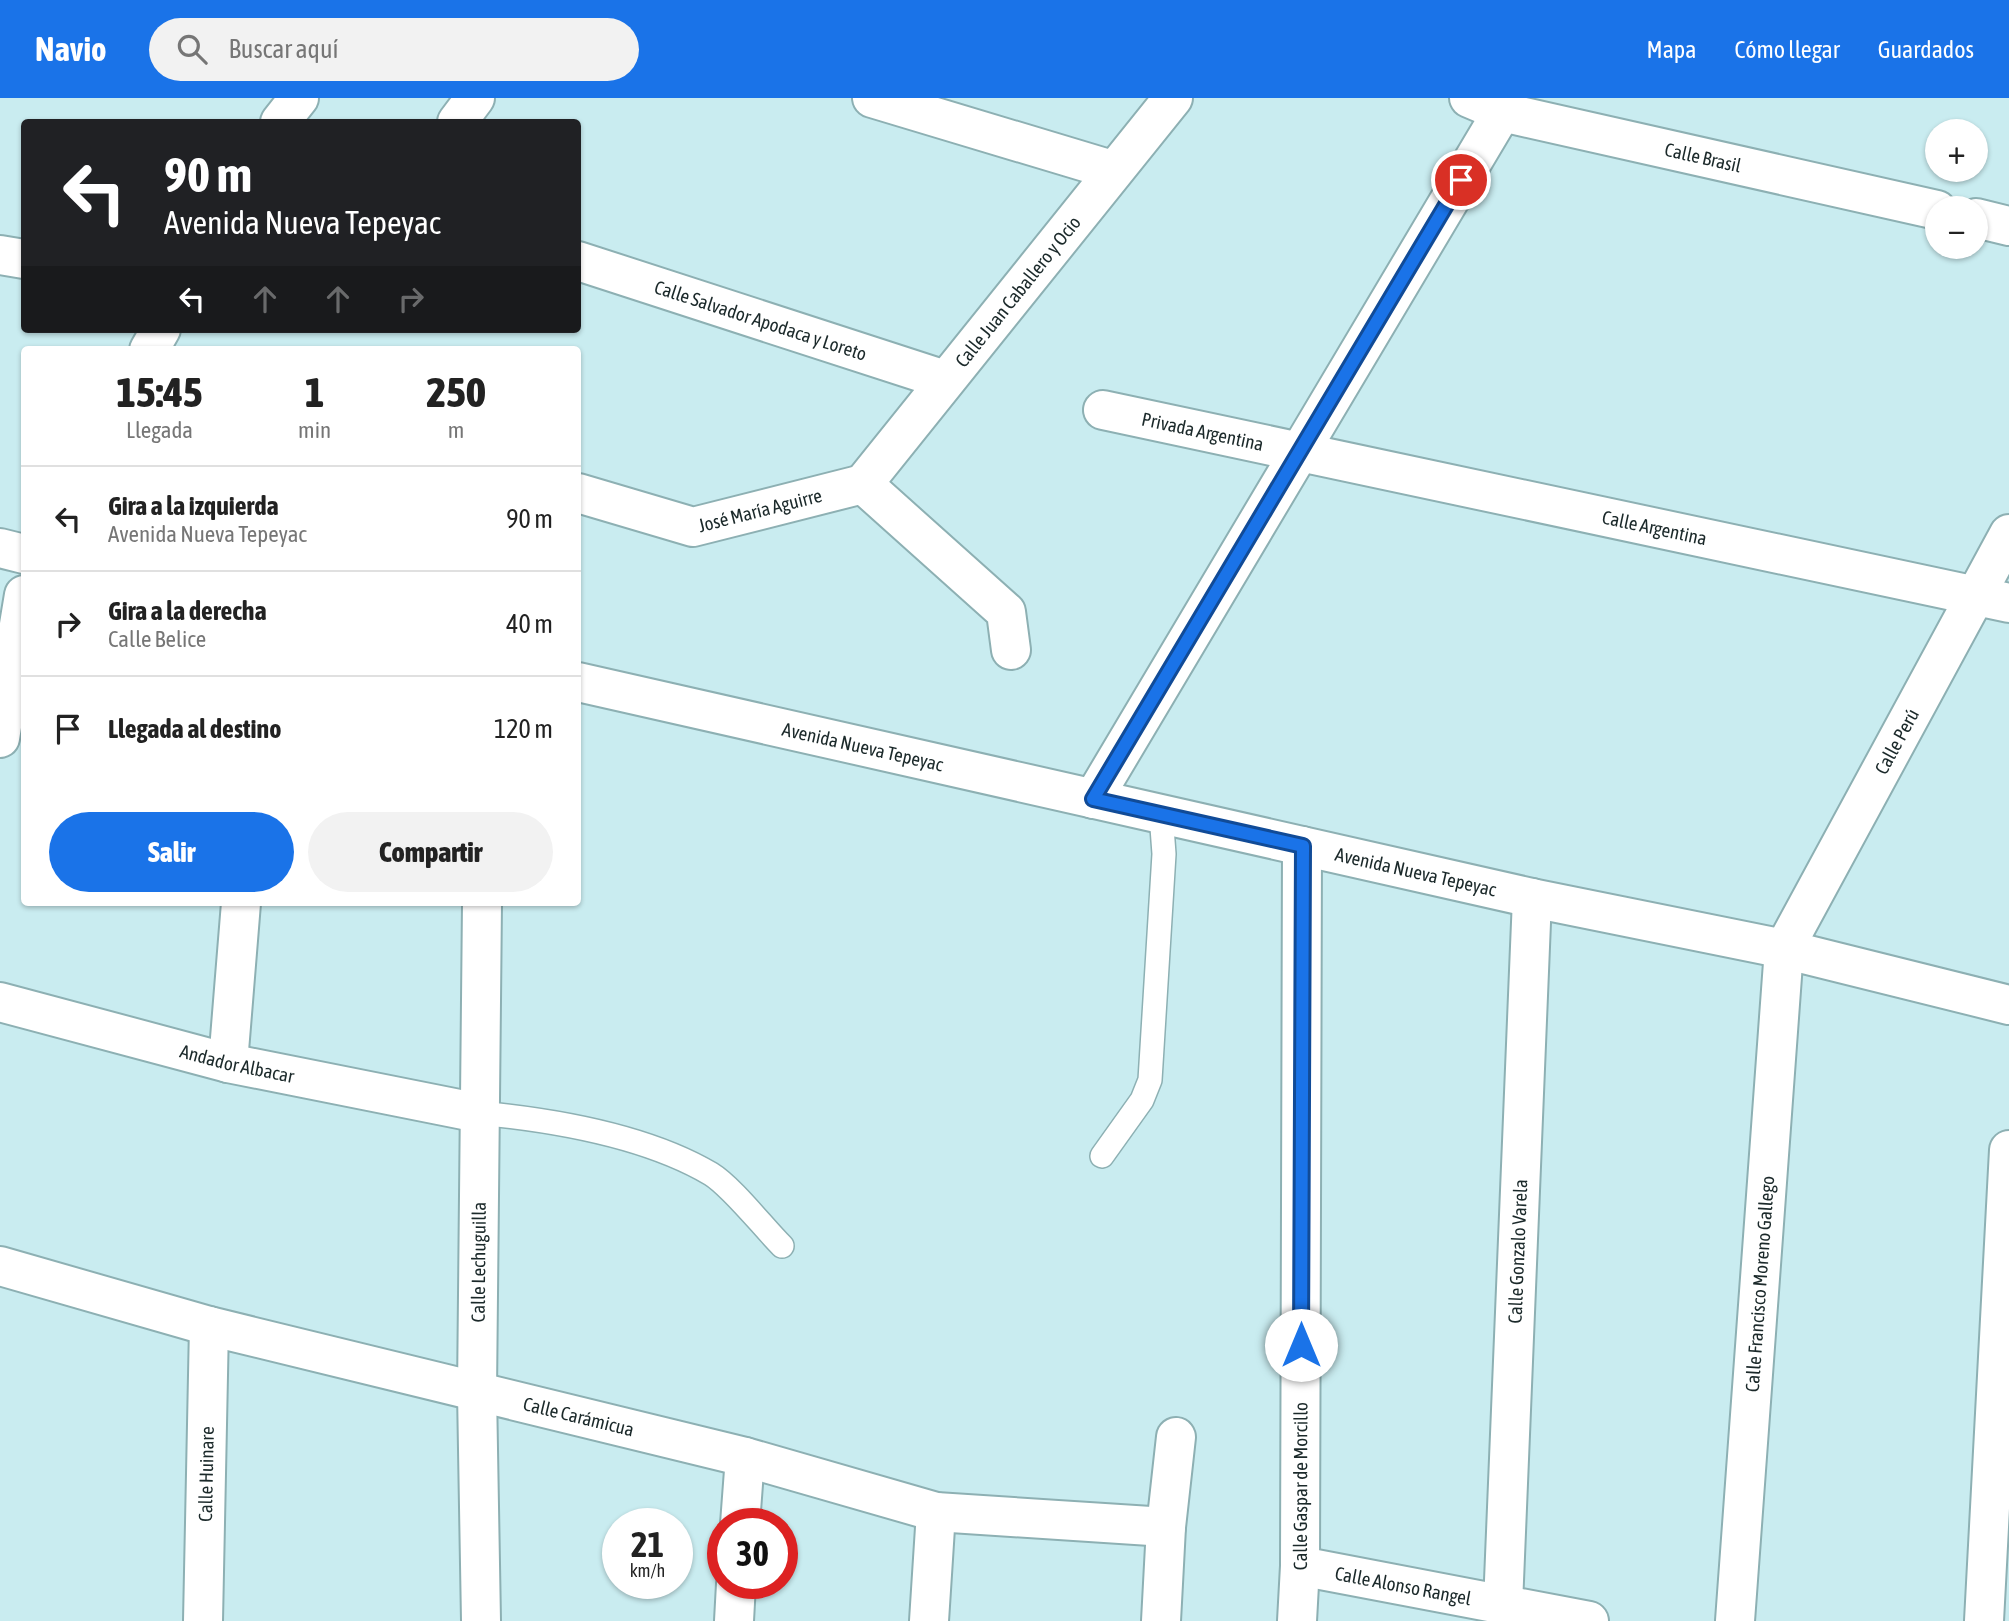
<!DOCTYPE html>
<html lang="es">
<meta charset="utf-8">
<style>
body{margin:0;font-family:"Asap Condensed",sans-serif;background:#f2f2f2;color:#222;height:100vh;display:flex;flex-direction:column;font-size:26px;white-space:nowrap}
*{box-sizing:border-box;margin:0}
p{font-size:23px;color:#767676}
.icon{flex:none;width:38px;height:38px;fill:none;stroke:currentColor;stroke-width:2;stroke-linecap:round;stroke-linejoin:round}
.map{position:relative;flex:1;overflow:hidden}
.sheet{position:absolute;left:21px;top:248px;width:560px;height:560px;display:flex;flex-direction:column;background:#fff;border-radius:7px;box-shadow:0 2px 5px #0004}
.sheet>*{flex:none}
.top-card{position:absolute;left:21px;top:21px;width:560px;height:214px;border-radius:7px;box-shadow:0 2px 5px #0004;background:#202124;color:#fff;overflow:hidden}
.tools{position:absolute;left:1925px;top:21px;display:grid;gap:14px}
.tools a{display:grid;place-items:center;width:63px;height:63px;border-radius:50%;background:#fff;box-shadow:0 2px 5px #0004;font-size:35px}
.speed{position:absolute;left:602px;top:1410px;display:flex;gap:14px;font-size:35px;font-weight:700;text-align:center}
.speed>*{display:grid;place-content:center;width:91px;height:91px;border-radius:50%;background:#fff;box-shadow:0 2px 5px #0004;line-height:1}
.speed small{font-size:18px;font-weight:400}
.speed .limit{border:10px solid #d22;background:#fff;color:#111}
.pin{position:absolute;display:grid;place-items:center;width:60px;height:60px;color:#fff;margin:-30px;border:4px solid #fff;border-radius:50%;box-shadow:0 2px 7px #0007}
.me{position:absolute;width:77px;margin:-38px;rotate:0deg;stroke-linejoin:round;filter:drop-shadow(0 0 5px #0008)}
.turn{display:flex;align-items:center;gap:24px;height:147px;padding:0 28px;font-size:32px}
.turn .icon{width:91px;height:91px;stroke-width:2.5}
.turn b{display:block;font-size:49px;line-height:60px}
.lanes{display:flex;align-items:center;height:66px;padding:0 28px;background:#0003;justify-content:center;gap:35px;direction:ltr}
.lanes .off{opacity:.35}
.eta{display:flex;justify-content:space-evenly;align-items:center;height:119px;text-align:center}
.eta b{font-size:42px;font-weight:800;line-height:49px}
.primary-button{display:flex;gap:14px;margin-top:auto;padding:14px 28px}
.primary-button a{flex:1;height:80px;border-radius:42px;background:#1a73e8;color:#fff;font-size:28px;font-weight:800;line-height:80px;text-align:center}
.primary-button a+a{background:#f2f2f2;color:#222}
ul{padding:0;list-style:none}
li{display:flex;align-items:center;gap:21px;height:105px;padding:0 28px;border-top:2px solid #e0e0e0}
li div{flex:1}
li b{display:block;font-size:26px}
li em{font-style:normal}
header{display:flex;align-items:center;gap:42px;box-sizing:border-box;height:98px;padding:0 35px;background:#1a73e8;color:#fff}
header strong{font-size:33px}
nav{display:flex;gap:38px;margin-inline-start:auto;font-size:24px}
.search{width:490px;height:63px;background:#f2f2f2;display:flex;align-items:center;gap:18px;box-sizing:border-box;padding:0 24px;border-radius:38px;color:#767676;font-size:26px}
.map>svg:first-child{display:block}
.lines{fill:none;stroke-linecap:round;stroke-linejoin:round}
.service-casing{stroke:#8db0b3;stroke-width:26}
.minor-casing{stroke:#8db0b3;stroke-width:42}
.tertiary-casing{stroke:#8db0b3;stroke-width:42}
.service{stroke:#fff;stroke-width:23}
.minor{stroke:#fff;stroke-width:38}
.tertiary{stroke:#fff;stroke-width:38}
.route-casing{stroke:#114b97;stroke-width:18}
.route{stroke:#1a73e8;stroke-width:12}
.labels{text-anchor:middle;stroke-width:7;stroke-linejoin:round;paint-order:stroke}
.street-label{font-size:19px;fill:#1b292a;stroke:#d6fafe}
</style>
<header>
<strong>Navio</strong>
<div class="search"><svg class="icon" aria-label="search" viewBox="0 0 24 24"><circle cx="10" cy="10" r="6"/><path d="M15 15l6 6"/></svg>Buscar aquí</div>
<nav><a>Mapa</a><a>Cómo llegar</a><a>Guardados</a></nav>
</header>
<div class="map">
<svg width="2009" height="1523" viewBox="0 0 2009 1523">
<rect width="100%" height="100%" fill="#c9ecf0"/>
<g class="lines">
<defs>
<path id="service" d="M479,1015C553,1022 645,1037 711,1076C732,1089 763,1129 782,1148
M1102,1058L1142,1002L1150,982L1164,756L1161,716"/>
<g id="minor">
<path d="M872,0L1112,72"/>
<path id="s1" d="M1469,0L1502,14L1937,112"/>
<path d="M457,24L475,0"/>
<path d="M1976,120L2009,128"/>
<path d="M0,157L24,161"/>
<path id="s2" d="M578,163L945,282"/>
<path id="s3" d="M1103,312L2009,505"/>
<path id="s4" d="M863,386L1173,0"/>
<path d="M863,386L1006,514L1011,552"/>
<path id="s5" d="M578,395L693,429L863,386"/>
<path d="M0,450L24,456"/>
<path d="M1093,701L1502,14"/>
<path id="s6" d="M0,904L228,965L479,1015"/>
<path d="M228,965L241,805"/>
<path id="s7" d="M0,1168L209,1228L745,1359L936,1414L1166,1429"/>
<path d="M740,1426L745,1359"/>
<path id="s8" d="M1300,1468L1589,1523"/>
<path id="s9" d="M1503,1507L1532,800"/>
<path id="s10" d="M203,1523L209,1228"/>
<path id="s11" d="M481,1523L477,1294L482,805"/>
<path d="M734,1523L736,1486"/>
<path d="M929,1523L936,1414"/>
<path d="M1161,1523L1166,1429L1176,1339"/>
<path id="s12" d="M1297,1523L1300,1468L1302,748"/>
<path id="s13" d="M1735,1523L1784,851L2009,436"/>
<path d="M1984,1523L2009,1052"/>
</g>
<g id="tertiary">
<path d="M280,24L299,0"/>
<path d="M149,252L161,231"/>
<path id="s14" d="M578,584L1532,800L1784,851L2009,907"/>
<path d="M0,640L24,497"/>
</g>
</defs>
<!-- service casing -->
<use href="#service" class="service-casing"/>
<!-- minor casing -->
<use href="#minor" class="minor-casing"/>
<!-- tertiary casing -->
<use href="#tertiary" class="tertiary-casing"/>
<!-- service -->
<use href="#service" class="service"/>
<!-- minor -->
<use href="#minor" class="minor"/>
<!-- tertiary -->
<use href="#tertiary" class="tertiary"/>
</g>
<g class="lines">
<defs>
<path id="route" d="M1301,1247L1303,748L1093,701L1461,82"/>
</defs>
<!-- route casing -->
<use href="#route" class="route-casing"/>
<!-- route -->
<use href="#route" class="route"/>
</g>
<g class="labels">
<!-- street labels -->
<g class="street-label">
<text dy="7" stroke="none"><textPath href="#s1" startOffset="242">Calle Brasil</textPath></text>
<text dy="7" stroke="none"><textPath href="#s4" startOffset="247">Calle Juan Caballero y Ocio</textPath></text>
<text dy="7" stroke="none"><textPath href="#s2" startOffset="192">Calle Salvador Apodaca y Loreto</textPath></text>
<text dy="7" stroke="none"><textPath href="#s3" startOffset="102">Privada Argentina</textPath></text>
<text dy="7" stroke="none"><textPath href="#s5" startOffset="189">José María Aguirre</textPath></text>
<text dy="7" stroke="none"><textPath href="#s3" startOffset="564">Calle Argentina</textPath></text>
<text dy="7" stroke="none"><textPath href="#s13" startOffset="910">Calle Perú</textPath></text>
<text dy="7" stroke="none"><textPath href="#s14" startOffset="292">Avenida Nueva Tepeyac</textPath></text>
<text dy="7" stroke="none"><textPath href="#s14" startOffset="859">Avenida Nueva Tepeyac</textPath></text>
<text dy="7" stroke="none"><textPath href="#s6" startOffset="245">Andador Albacar</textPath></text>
<text dy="7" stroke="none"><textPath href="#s9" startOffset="354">Calle Gonzalo Varela</textPath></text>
<text dy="7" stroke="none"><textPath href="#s11" startOffset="359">Calle Lechuguilla</textPath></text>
<text dy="7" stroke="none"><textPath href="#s13" startOffset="338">Calle Francisco Moreno Gallego</textPath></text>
<text dy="7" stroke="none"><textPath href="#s7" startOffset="598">Calle Carámicua</textPath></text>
<text dy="7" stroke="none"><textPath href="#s10" startOffset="147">Calle Huinare</textPath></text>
<text dy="7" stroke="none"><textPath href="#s12" startOffset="135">Calle Gaspar de Morcillo</textPath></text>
<text dy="7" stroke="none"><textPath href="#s8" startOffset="105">Calle Alonso Rangel</textPath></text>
</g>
</g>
</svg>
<div class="tools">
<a>+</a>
<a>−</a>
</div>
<div class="speed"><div>21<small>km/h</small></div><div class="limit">30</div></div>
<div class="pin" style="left:1461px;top:82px;background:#d93025"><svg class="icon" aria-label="arrive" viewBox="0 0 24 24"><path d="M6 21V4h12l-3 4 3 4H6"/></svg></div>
<svg class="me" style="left:1301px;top:1247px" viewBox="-20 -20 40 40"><circle r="19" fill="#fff"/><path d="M0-13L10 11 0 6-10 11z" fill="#1a73e8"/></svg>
<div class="top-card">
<div class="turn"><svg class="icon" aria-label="left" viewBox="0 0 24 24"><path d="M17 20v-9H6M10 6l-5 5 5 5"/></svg><div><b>90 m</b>Avenida Nueva Tepeyac</div></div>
<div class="lanes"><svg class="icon" aria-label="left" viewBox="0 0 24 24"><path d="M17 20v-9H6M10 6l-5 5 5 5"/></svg><svg class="icon off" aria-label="ahead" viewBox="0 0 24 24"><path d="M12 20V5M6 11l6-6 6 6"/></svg><svg class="icon off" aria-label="ahead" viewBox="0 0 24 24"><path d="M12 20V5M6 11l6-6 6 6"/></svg><svg class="icon off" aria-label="right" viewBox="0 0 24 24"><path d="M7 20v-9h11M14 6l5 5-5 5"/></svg></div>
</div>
<section class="sheet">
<div class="eta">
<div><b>15:45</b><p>Llegada</p></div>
<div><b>1</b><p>min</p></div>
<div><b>250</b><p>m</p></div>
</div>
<ul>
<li><svg class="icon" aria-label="left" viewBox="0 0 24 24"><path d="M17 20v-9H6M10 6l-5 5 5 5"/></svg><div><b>Gira a la izquierda</b><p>Avenida Nueva Tepeyac</p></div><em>90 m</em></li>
<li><svg class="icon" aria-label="right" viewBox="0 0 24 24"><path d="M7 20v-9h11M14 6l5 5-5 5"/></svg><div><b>Gira a la derecha</b><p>Calle Belice</p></div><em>40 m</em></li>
<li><svg class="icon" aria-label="arrive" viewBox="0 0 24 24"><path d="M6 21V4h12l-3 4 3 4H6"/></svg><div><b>Llegada al destino</b></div><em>120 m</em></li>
</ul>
<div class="primary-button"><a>Salir</a><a>Compartir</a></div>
</section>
</div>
